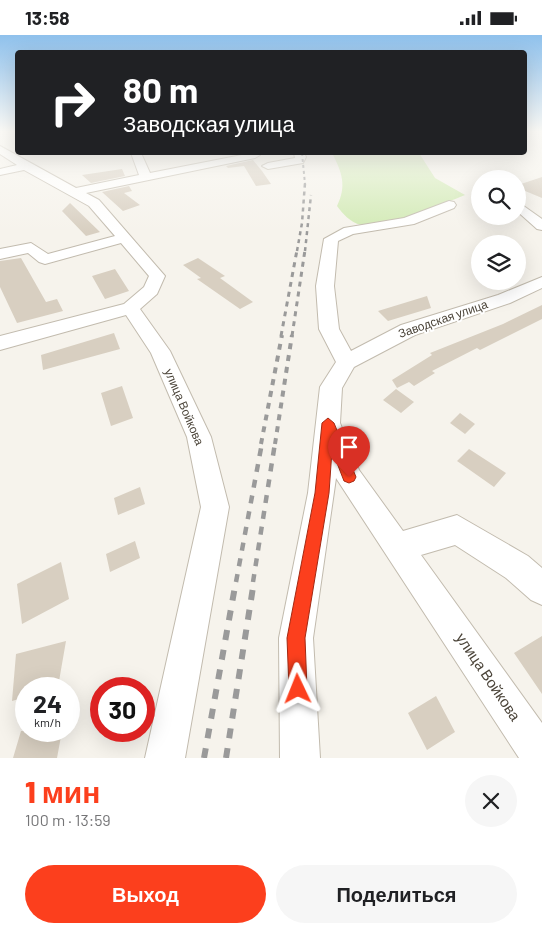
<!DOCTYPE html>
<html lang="ru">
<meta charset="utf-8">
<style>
body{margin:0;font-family:Barlow,sans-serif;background:#f6f6f6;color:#202124;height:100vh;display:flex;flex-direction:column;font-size:19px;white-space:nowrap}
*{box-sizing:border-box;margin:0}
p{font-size:16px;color:#757577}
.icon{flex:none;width:28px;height:28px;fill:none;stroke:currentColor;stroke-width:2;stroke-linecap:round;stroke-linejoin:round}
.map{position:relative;height:723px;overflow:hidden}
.side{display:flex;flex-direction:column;background:#fff;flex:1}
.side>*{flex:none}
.banner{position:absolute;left:15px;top:15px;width:512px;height:105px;border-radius:5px;box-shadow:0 5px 20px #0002;background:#202124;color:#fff;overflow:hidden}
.buttons{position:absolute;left:471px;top:135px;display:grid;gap:10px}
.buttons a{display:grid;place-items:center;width:55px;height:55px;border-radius:50%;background:#fff;box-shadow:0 5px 20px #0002;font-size:25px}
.speed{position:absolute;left:15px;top:642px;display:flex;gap:10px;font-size:25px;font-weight:700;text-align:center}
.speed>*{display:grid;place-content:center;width:65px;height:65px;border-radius:50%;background:#fff;box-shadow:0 5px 20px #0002;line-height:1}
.speed small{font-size:12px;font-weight:400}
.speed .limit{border:8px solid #d22;background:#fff;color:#111}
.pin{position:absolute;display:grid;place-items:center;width:42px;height:42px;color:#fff;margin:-51px -21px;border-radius:50% 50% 50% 0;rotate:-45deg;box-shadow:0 0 5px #0007}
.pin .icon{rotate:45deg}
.me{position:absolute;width:55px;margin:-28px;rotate:358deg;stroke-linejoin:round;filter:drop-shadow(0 0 4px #0008)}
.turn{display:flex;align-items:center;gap:18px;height:105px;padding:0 25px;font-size:22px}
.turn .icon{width:65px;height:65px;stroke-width:2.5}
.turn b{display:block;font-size:35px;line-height:42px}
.round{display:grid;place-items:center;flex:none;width:52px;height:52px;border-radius:26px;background:#f6f6f6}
.head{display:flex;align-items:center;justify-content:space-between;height:85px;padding:0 25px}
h1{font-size:30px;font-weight:800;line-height:38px;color:#fc3f1d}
.cta{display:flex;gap:10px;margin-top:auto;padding:10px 25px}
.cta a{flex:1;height:58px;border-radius:30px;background:#fc3f1d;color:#fff;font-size:20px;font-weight:800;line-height:58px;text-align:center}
.cta a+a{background:#f6f6f6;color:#202124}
.status{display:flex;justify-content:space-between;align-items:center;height:35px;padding:0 25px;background:#fff;direction:ltr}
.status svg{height:14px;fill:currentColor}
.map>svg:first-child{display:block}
.green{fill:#d2eab5}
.building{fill:#d8cfc1}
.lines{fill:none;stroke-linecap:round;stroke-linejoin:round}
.minor-casing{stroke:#c2bbae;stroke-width:2}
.minor{fill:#fff;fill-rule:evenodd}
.rail-far5{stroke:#9a9a9a;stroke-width:2;stroke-dasharray:3 3;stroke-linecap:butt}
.rail-far4{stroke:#9a9a9a;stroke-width:2.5;stroke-dasharray:4 4;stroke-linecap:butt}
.rail-far3{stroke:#9a9a9a;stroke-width:3;stroke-dasharray:5 5;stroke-linecap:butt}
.rail-far2{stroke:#9a9a9a;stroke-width:4;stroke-dasharray:6 6;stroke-linecap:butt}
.rail-far1{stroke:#9a9a9a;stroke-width:4.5;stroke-dasharray:8 8;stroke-linecap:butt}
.rail{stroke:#9a9a9a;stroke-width:6;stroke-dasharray:10 10;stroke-linecap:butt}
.route{fill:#fc3f1d;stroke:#a42913}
.labels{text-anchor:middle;stroke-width:4;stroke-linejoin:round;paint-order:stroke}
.street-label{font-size:12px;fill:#4b4439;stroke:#fff}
.near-street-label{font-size:15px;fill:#4b4439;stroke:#fff}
</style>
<div class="status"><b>13:58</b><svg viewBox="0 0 49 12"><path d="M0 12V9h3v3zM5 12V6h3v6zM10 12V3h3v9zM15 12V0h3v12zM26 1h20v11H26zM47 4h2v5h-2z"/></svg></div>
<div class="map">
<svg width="542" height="723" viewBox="0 0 542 723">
<rect width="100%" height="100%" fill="#f6f3ec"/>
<!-- green -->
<path class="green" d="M332,118H419L435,143L465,160C445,168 379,196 361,190C350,187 343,179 337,171C347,151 342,137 332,118Z"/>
<!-- building -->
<path class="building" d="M253,125L262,136L271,149L256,151L244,131L228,133L226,131Z
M122,134L125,141L91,148L82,140Z
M542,142V163L518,153V150Z
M129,151L132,156L124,158L140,170L123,176L102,157Z
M70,168L100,197L86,201L62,176Z
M21,223L46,267L57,264L63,276L17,288L0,252V226Z
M198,223L225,241L220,243L253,267L240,274L197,244L201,243L183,230Z
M115,234L129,256L105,264L92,241Z
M427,261L431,273L388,286L378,276Z
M542,270V284L480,315L477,313L432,336L435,338L414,351L409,347L397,353L392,345L432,320L430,318L503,289Z
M114,298L120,314L43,335L41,320Z
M122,351L133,383L111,391L101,358Z
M396,354L414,367L401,378L383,365Z
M460,378L475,389L465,399L450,388Z
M469,414L506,438L494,452L457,426Z
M140,452L145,469L118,480L114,463Z
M135,506L140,523L110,537L106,519Z
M61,527L69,564L22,589L17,549Z
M542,601V659L514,618Z
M66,606L58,652L26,654V662L12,666L16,619Z
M436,661L455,697L427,715L408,678Z
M21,696H62L57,723H13Z"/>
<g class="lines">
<defs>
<path id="minor" d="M0,111L76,153L139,140L131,118H141L150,138L252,118L260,120L255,123L86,158L99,165L165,241L157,259L140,274L170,316L211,402L229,472L185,723H145L201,472L187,402L151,318L126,280L0,315V301L124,269L144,252L149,241L121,208L45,229L39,227L28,218L0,224V214L31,208L48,219L115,201L89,171L24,135L0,140V134L17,130L0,119Z
M294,118H304L306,122L303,128L268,134L262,131L268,128L295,123Z
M449,166L454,167L456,170L454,173L414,189L353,199L338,206L334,251L339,294L351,316L401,290L498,260L542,242V253L510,268L415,300L354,332L342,353L340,388L359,435L403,496L457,480L528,521L542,533V570L531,565L506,543L455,510L421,520L542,688V723H519L336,443L313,603L320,723H280L279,603L308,458L320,352L336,327L319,294L316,251L324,204L344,193L404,183Z
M518,167L542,184V195L537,194L518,177Z"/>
</defs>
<!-- minor casing -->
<use href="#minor" class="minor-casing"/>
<!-- minor -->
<use href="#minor" class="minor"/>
<!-- rail-far5 -->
<path class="rail-far5" d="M302,118L305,149"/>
<!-- rail-far4 -->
<path class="rail-far4" d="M297,216L302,188L305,148
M305,216L311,160"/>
<!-- rail-far3 -->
<path class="rail-far3" d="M281,301L297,215
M292,301L305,215"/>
<!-- rail-far2 -->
<path class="rail-far2" d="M261,409L282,300
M275,409L292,300"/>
<!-- rail-far1 -->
<path class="rail-far1" d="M236,547L262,408
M253,547L275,408"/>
<!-- rail -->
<path class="rail" d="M204,723L236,546
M226,723L254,546"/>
</g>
<!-- sky -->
<linearGradient id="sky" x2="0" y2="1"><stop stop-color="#8fc1ec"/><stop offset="0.49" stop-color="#fbfaf6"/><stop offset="1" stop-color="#fbfaf6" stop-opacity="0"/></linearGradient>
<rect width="542" height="197" fill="url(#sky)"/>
<!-- route -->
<path class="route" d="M328,383L334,388L356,442L354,446L349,448L344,446L332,415L329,458L305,603L307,654L304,661L298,664L291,661L289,654L287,603L315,458L322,388Z"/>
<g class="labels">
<!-- street labels -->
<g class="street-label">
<text transform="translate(443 284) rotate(-19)" y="4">Заводская улица</text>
<text transform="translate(184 372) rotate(67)" y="4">улица Войкова</text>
</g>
<!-- near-street labels -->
<g class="near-street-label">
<text transform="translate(488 642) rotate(56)" y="5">улица Войкова</text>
</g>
</g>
</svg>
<div class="buttons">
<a><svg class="icon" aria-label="search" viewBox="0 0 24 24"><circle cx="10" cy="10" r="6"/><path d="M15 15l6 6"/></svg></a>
<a><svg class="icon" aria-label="layers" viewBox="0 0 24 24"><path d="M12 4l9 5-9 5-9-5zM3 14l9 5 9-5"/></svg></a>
</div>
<div class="speed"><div>24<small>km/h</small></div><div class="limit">30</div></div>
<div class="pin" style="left:349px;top:442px;background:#d93025"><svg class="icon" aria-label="arrive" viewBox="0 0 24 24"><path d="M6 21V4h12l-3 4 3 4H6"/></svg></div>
<svg class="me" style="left:298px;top:654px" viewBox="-20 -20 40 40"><path d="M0-17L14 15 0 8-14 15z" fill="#fc3f1d" stroke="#fff" stroke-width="4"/></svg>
<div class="banner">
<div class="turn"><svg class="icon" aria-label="right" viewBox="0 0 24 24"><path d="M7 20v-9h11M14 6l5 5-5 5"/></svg><div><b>80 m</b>Заводская улица</div></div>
</div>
</div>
<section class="side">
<div class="head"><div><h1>1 мин</h1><p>100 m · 13:59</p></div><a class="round"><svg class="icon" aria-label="close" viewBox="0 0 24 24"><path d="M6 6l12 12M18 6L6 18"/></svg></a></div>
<div class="cta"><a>Выход</a><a>Поделиться</a></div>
</section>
